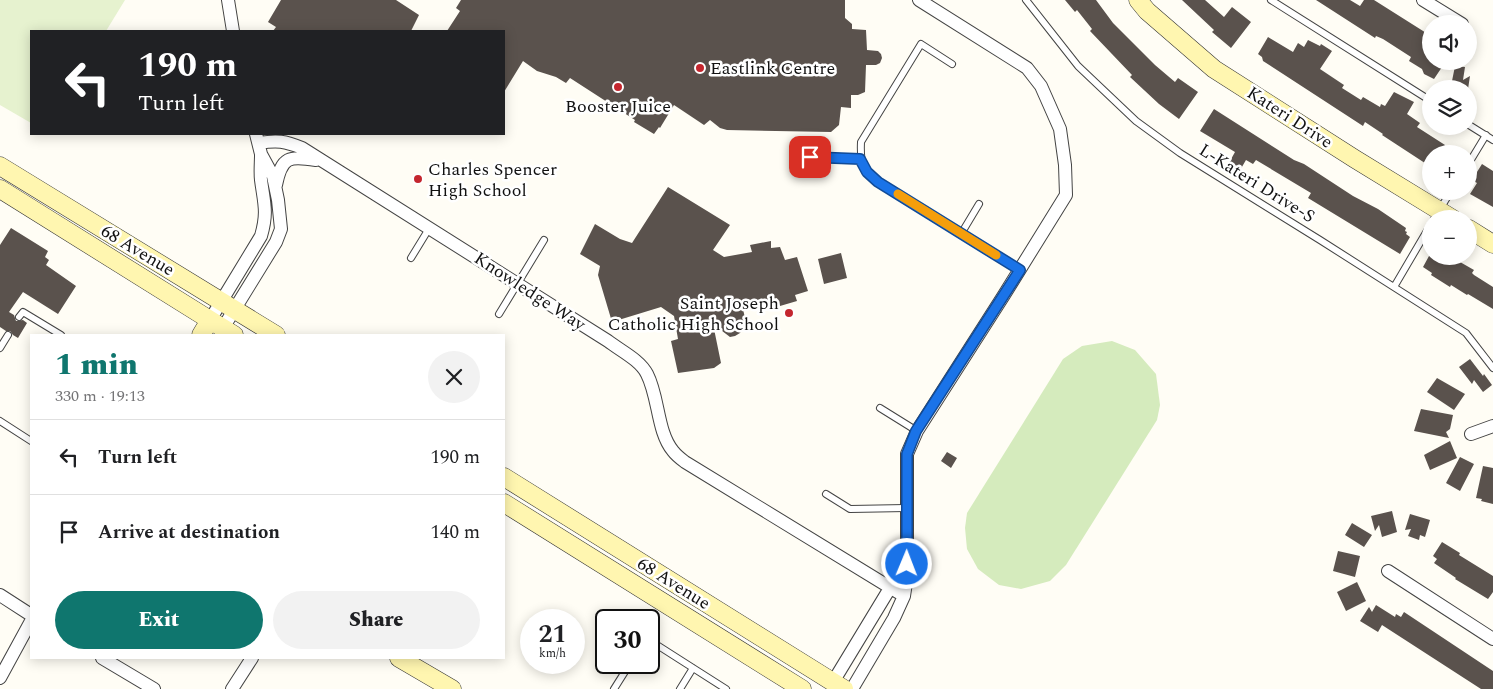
<!DOCTYPE html>
<meta charset="utf-8">
<style>
body{margin:0;font-family:Spectral,serif;background:#f2f2f2;color:#202124;height:100vh;display:flex;flex-direction:column;font-size:19px;white-space:nowrap}
*{box-sizing:border-box;margin:0}
p{font-size:16px;color:#757577}
.icon{flex:none;width:28px;height:28px;fill:none;stroke:currentColor;stroke-width:2;stroke-linecap:round;stroke-linejoin:round}
.map{position:relative;flex:1;overflow:hidden}
.details{position:absolute;left:30px;top:334px;width:475px;height:325px;display:flex;flex-direction:column;background:#fff;border-radius:0px;box-shadow:0 2px 12px #0003}
.details>*{flex:none}
.top-card{position:absolute;left:30px;top:30px;width:475px;height:105px;border-radius:0px;box-shadow:0 2px 12px #0003;background:#202124;color:#fff;overflow:hidden}
.controls{position:absolute;left:1422px;top:15px;display:grid;gap:10px}
.controls a{display:grid;place-items:center;width:55px;height:55px;border-radius:50%;background:#fff;box-shadow:0 2px 12px #0003;font-size:25px}
.speed{position:absolute;left:520px;top:609px;display:flex;gap:10px;font-size:25px;font-weight:700;text-align:center}
.speed>*{display:grid;place-content:center;width:65px;height:65px;border-radius:50%;background:#fff;box-shadow:0 2px 12px #0003;line-height:1}
.speed small{font-size:12px;font-weight:400}
.speed .limit{border:2px solid #111;border-radius:8px;background:#fff;color:#111}
.pin{position:absolute;display:grid;place-items:center;width:42px;height:42px;color:#fff;margin:-21px;border-radius:10px;box-shadow:0 2px 8px #0006}
.me{position:absolute;width:55px;margin:-28px;rotate:1deg;stroke-linejoin:round;filter:drop-shadow(0 0 4px #0008)}
.turn{display:flex;align-items:center;gap:18px;height:105px;padding:0 25px;font-size:22px}
.turn .icon{width:65px;height:65px;stroke-width:2.5}
.turn b{display:block;font-size:35px;line-height:42px}
.round{display:grid;place-items:center;flex:none;width:52px;height:52px;border-radius:26px;background:#f2f2f2}
.headline{display:flex;align-items:center;justify-content:space-between;height:85px;padding:0 25px}
h1{font-size:30px;font-weight:800;line-height:38px;color:#0f766e}
.cta{display:flex;gap:10px;margin-top:auto;padding:10px 25px}
.cta a{flex:1;height:58px;border-radius:30px;background:#0f766e;color:#fff;font-size:20px;font-weight:800;line-height:58px;text-align:center}
.cta a+a{background:#f2f2f2;color:#202124}
ul{padding:0;list-style:none}
li{display:flex;align-items:center;gap:15px;height:75px;padding:0 25px;border-top:1px solid #e0e0e0}
li div{flex:1}
li b{display:block;font-size:19px}
li em{font-style:normal}
.map>svg:first-child{display:block}
.green{fill:#d5ebbd}
.pitch{fill:#e6f2cf}
.building{fill:#5a524d}
.lines{fill:none;stroke-linecap:round;stroke-linejoin:round}
.lane-casing{stroke:#444;stroke-width:8}
.street-casing{stroke:#444;stroke-width:14}
.secondary-casing{stroke:#333;stroke-width:19}
.lane{stroke:#fff;stroke-width:6}
.street{stroke:#fff;stroke-width:12}
.secondary{stroke:#fff6b0;stroke-width:18}
.route-casing{stroke:#114b97;stroke-width:12}
.route{stroke:#1a73e8;stroke-width:9}
.slow{stroke:#f59e0b;stroke-width:9}
.poi-dot{fill:#c4262e;stroke:#fff;stroke-width:2}
.labels{text-anchor:middle;stroke-width:5;stroke-linejoin:round;paint-order:stroke}
.poi-label{font-size:18px;fill:#111;stroke:#fff;text-anchor:start}
.street-label{font-size:18px;fill:#111;stroke:#fff}
</style>
<div class="map">
<svg width="1493" height="689" viewBox="0 0 1493 689">
<rect width="100%" height="100%" fill="#fffdf5"/>
<!-- green -->
<path class="green" d="M1112,341L1135,350L1156,374L1160,405L1157,420L1066,565L1050,581L1021,589L999,585L978,569L967,549L965,528L967,513L1063,359L1082,346Z"/>
<!-- pitch -->
<path class="pitch" d="M0,0H125L106,31H31V123L0,105Z"/>
<!-- building -->
<path class="building" d="M281,0H396L419,15L411,31H273L276,27L268,22Z
M461,0H845V18L852,24V29L866,30L867,50L878,51L881,54L882,58L880,63L876,65H866L865,92L858,95H851V108L841,107L839,125L831,132L727,130L720,128L710,120L704,125L674,105L660,128L659,127L654,134L634,122L635,120L570,78L566,83L556,77L537,71L523,61L504,92V31H447L460,11L456,8Z
M1065,0H1096L1113,23L1155,65L1175,82L1178,78L1198,92L1179,119L1159,104L1130,77L1132,75L1090,31L1092,29L1077,10L1075,12Z
M1182,0H1205L1224,17L1232,7L1251,22L1231,48L1212,32L1214,30Z
M1316,0H1350L1360,6L1364,0H1374L1431,36V61H1442L1441,63L1444,64L1434,79L1424,74L1422,69L1409,61L1411,57L1383,39L1376,36L1375,38Z
M1268,37L1293,52L1298,43L1304,47L1308,40L1320,46L1321,44L1332,51L1320,69L1344,85L1342,88L1361,100L1363,97L1380,107L1381,104L1385,106L1394,92L1414,102L1407,114L1420,123L1417,127L1445,145L1439,154H1431V167L1382,135L1383,134L1365,122L1363,126L1263,61L1262,57L1258,54Z
M1455,66L1465,67L1463,80L1470,76L1468,89H1447L1451,86Z
M1214,109L1294,160L1304,164L1353,196L1378,209L1406,228L1405,231L1407,232L1406,234L1410,237L1400,254L1308,198L1311,193L1256,160L1253,164L1246,160L1236,177L1225,170L1235,152L1200,131Z
M1482,164L1493,171V207L1470,194L1477,183L1472,180Z
M668,187L730,225L713,250L724,257L752,252L750,245L771,241V248L780,247L785,260L797,257L808,291L795,295L797,301L780,306L777,298L743,309L746,323L740,333L735,336L730,337L713,324L721,363L714,368L678,373L671,341L678,339L674,316L661,307L612,322L598,275L600,266L580,254L595,224L620,239L632,243Z
M11,228L48,251L45,257L49,260L46,265L76,286L58,314L23,292L9,312L14,315L16,321L23,320L27,323L18,338L13,335L10,331H6L0,327V245Z
M841,253L847,278L824,284L818,259Z
M1429,256H1455L1461,260L1460,262L1474,270L1472,273L1474,275L1493,287V309L1468,294L1467,295L1451,285L1450,287L1431,275L1432,273L1423,267Z
M1470,359L1483,376L1484,374L1492,385L1483,392L1474,380L1472,384L1459,367Z
M1437,378L1465,394L1454,410L1427,392Z
M1421,409L1453,415L1450,429L1446,432L1449,438L1414,431Z
M1450,441L1457,458L1430,470L1424,455Z
M947,452L957,458L951,468L941,461Z
M1460,457L1474,464L1460,491L1446,483Z
M1483,466L1493,468V504L1481,501L1482,499L1476,498Z
M1392,511L1397,532L1382,537L1379,525L1375,531L1371,516Z
M1410,514L1430,520L1425,537L1420,535L1419,540L1408,536L1411,529L1405,530Z
M1352,523L1372,535L1364,547L1345,535Z
M1442,542L1460,553L1459,555L1493,576V592L1488,599L1455,579L1456,578L1434,563L1437,559L1433,556Z
M1338,551L1360,556L1355,577L1333,571Z
M1357,582L1366,601L1346,611L1337,592Z
M1376,605L1395,617L1396,614L1401,617L1404,612L1493,671V689H1481L1382,625L1378,632L1360,621L1369,607L1372,612Z"/>
<g class="lines">
<defs>
<path id="lane" d="M1026,0L1078,66L1136,121L1180,153L1320,240L1466,333L1493,368
M1271,0L1431,101
M952,64L921,44L861,142C860,163 862,168 878,182L1020,270
M1469,125L1493,140
M810,157L860,159
M1469,163L1486,135
M1434,219L1451,191
M961,234L979,204
M411,258L430,227
M1394,287L1431,224
M499,314L544,240
M19,317L23,312L61,335
M0,348L8,335
M880,408L917,431
M0,421L31,441
M826,494L850,509L906,508
M649,644L657,645L693,668
M614,689L631,662
M680,689L693,668L726,689"/>
<path id="street" d="M228,0L233,31
M1423,0L1462,24
M259,143C277,140 285,141 302,148L608,341C621,351 640,360 647,374C659,397 657,432 673,451C676,455 681,459 685,462L904,596
M276,185C282,156 289,156 316,160
M210,320L261,236C268,212 264,203 261,180C260,172 261,163 261,155
M223,328L276,242L281,229L278,200L273,176L261,154L256,134
M1471,434L1493,426
M1388,571L1493,639
M0,595L31,615
M102,658L154,689
M0,678L31,621
M833,682L890,588L904,558
M232,689L252,658
M852,689L894,618L904,596L907,576V454L917,431L1004,295L1066,195L1065,165L1060,129L1041,86L1027,68L919,0"/>
<path id="secondary" d="M1138,0L1147,11L1214,69L1355,159L1453,219
M0,166L276,335
M0,189L234,335
M1469,229L1493,244
M201,335L210,320
M504,477L844,689
M504,503L802,689
M399,658L452,689"/>
</defs>
<!-- lane casing -->
<use href="#lane" class="lane-casing"/>
<!-- street casing -->
<use href="#street" class="street-casing"/>
<!-- secondary casing -->
<use href="#secondary" class="secondary-casing"/>
<!-- lane -->
<use href="#lane" class="lane"/>
<!-- street -->
<use href="#street" class="street"/>
<!-- secondary -->
<use href="#secondary" class="secondary"/>
</g>
<g class="lines">
<defs>
<path id="route" d="M810,157L860,159L867,172L878,182L1020,270L916,431L907,454V564"/>
</defs>
<!-- route casing -->
<use href="#route" class="route-casing"/>
<!-- route -->
<use href="#route" class="route"/>
<!-- slow -->
<path class="slow" d="M898,194L996,255"/>
</g>
<!-- markers -->
<g class="poi-dot">
<circle cx="700" cy="68" r="5"/>
<circle cx="618" cy="87" r="5"/>
<circle cx="418" cy="179" r="5"/>
<circle cx="789" cy="313" r="5"/>
</g>
<g class="labels">
<!-- poi labels -->
<g class="poi-label">
<text x="710" y="74">Eastlink Centre</text>
<text x="618" y="112" text-anchor="middle">Booster Juice</text>
<text x="428" y="175">Charles Spencer<tspan x="428" dy="21">High School</tspan></text>
<text x="779" y="309" text-anchor="end">Saint Joseph<tspan x="779" dy="21">Catholic High School</tspan></text>
</g>
<!-- street labels -->
<g class="street-label">
<text transform="translate(1290 117) rotate(33)" y="6">Kateri Drive</text>
<text transform="translate(1257 183) rotate(32)" y="6">L-Kateri Drive-S</text>
<text transform="translate(138 250) rotate(31)" y="6">68 Avenue</text>
<text transform="translate(530 291) rotate(33)" y="6">Knowledge Way</text>
<text transform="translate(674 583) rotate(32)" y="6">68 Avenue</text>
</g>
</g>
</svg>
<div class="controls">
<a><svg class="icon" aria-label="sound" viewBox="0 0 24 24"><path d="M4 9h4l5-4v14l-5-4H4zM17 9q2 3 0 6"/></svg></a>
<a><svg class="icon" aria-label="layers" viewBox="0 0 24 24"><path d="M12 4l9 5-9 5-9-5zM3 14l9 5 9-5"/></svg></a>
<a>+</a>
<a>−</a>
</div>
<div class="speed"><div>21<small>km/h</small></div><div class="limit">30</div></div>
<div class="pin" style="left:810px;top:157px;background:#d93025"><svg class="icon" aria-label="arrive" viewBox="0 0 24 24"><path d="M6 21V4h12l-3 4 3 4H6"/></svg></div>
<svg class="me" style="left:907px;top:564px" viewBox="-20 -20 40 40"><circle r="17" fill="#1a73e8" stroke="#fff" stroke-width="3"/><path d="M0-11L8 9 0 5-8 9z" fill="#fff"/></svg>
<div class="top-card">
<div class="turn"><svg class="icon" aria-label="left" viewBox="0 0 24 24"><path d="M17 20v-9H6M10 6l-5 5 5 5"/></svg><div><b>190 m</b>Turn left</div></div>
</div>
<section class="details">
<div class="headline"><div><h1>1 min</h1><p>330 m · 19:13</p></div><a class="round"><svg class="icon" aria-label="close" viewBox="0 0 24 24"><path d="M6 6l12 12M18 6L6 18"/></svg></a></div>
<ul>
<li><svg class="icon" aria-label="left" viewBox="0 0 24 24"><path d="M17 20v-9H6M10 6l-5 5 5 5"/></svg><div><b>Turn left</b></div><em>190 m</em></li>
<li><svg class="icon" aria-label="arrive" viewBox="0 0 24 24"><path d="M6 21V4h12l-3 4 3 4H6"/></svg><div><b>Arrive at destination</b></div><em>140 m</em></li>
</ul>
<div class="cta"><a>Exit</a><a>Share</a></div>
</section>
</div>
